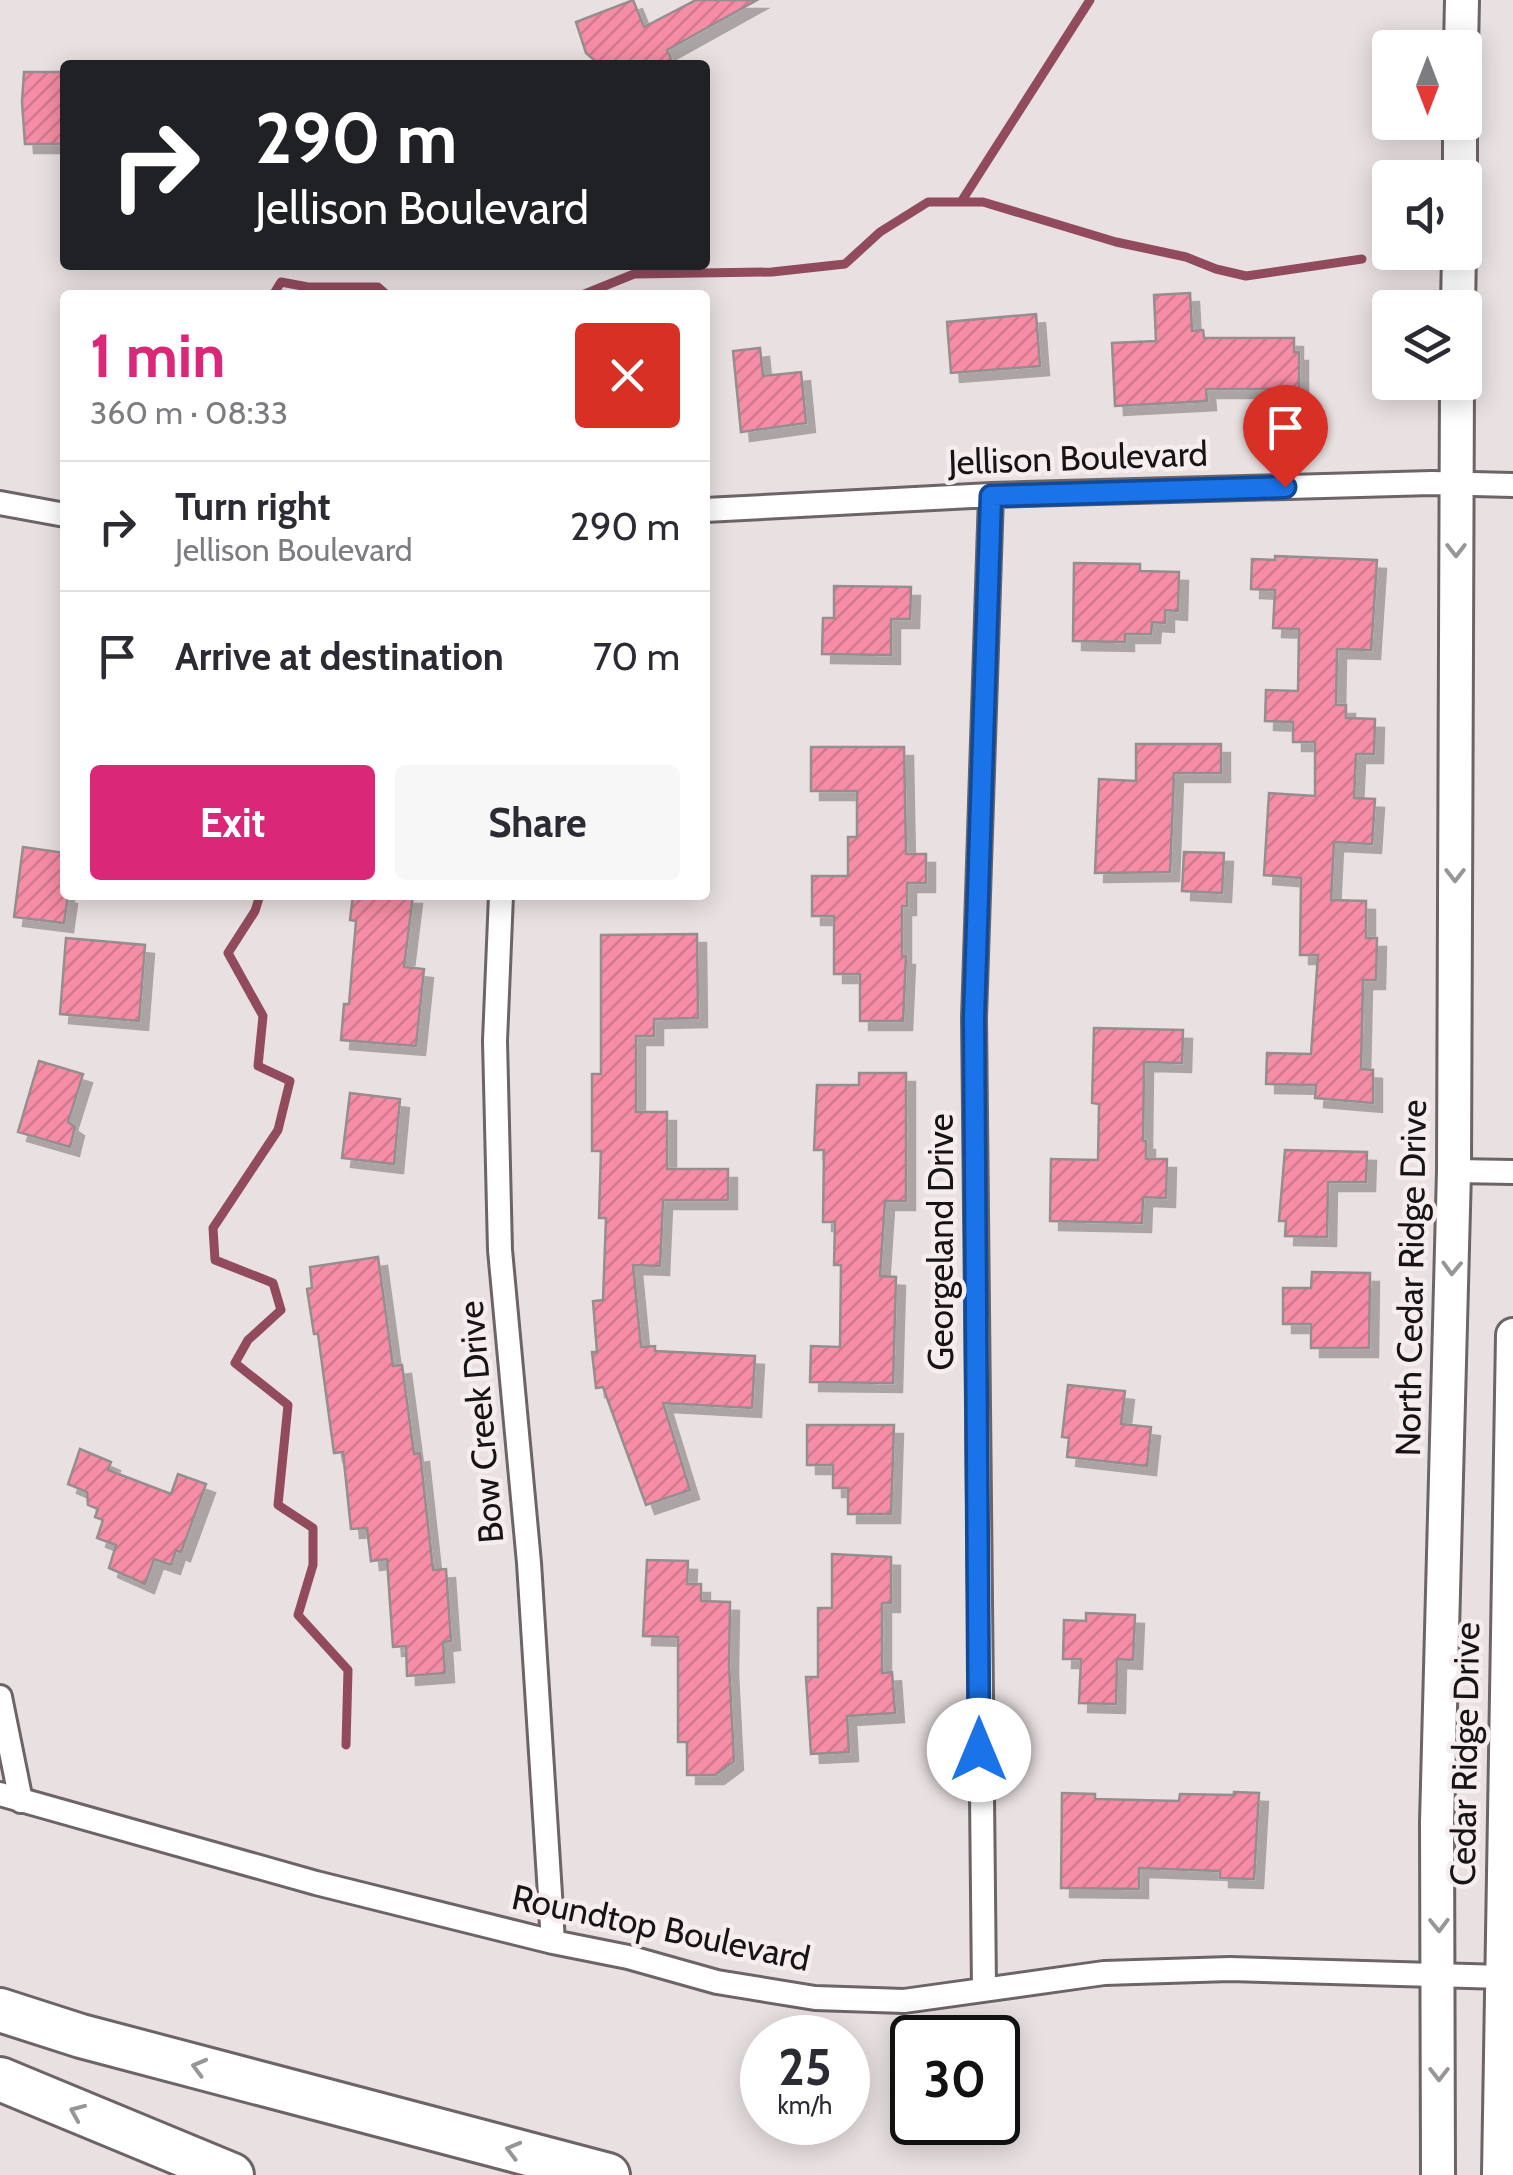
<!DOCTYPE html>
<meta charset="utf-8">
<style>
body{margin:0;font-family:Cabin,sans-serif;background:#f7f7f7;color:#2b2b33;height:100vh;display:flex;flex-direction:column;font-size:38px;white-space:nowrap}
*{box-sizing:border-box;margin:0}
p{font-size:32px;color:#7c7c81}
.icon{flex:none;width:55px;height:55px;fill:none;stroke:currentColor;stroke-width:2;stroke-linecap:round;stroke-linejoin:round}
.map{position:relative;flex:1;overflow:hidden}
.details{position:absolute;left:60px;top:290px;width:650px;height:610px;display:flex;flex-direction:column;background:#fff;border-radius:10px;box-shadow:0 5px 25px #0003}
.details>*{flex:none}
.banner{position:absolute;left:60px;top:60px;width:650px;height:210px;border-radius:10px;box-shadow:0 5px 25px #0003;background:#202124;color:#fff;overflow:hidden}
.needle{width:65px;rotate:180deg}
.buttons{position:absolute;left:1372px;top:30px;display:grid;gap:20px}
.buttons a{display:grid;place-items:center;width:110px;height:110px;border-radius:10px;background:#fff;box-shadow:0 5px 25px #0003;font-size:50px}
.speed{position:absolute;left:740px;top:2015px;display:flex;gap:20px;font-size:50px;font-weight:700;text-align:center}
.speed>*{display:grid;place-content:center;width:130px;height:130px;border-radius:50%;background:#fff;box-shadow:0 5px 25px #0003;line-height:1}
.speed small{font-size:25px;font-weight:400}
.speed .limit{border:5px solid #111;border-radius:15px;background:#fff;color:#111}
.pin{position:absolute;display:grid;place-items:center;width:85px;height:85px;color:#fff;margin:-102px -42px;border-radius:50% 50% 50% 0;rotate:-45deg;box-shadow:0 0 10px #0007}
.pin .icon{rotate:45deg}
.me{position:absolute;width:110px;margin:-55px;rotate:0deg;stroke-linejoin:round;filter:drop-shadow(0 0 8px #0008)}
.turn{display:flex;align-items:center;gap:35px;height:210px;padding:0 30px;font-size:45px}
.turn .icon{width:130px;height:130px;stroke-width:2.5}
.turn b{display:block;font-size:70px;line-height:85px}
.round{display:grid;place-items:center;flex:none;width:105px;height:105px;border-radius:10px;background:#f7f7f7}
.summary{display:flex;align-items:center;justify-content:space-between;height:170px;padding:0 30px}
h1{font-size:60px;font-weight:700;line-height:75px;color:#db2777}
.action{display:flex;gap:20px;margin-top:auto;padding:20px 30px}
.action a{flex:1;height:115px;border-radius:10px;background:#db2777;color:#fff;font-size:40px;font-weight:700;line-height:115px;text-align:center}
.action a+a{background:#f7f7f7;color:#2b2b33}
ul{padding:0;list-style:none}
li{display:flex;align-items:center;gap:30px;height:130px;padding:0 30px;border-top:2px solid #e1e1e2}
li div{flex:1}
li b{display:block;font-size:38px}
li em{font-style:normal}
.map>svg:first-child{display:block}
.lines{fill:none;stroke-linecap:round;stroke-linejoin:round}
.stream{stroke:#914b5c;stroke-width:9}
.building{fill:url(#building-hatch);stroke:#968d8f;stroke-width:2.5;filter:url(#shadow)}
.street-casing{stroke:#6c6466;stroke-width:28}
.secondary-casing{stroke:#6c6466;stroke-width:38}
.highway-casing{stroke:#6c6466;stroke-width:48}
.street{stroke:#fff;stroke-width:22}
.secondary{stroke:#fff;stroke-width:32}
.highway{stroke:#fff;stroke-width:42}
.oneway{stroke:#979596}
.route-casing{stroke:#114b97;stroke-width:25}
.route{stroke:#1a73e8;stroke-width:18}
.labels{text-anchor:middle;stroke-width:9;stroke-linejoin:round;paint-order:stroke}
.street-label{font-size:35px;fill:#171415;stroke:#f6edef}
</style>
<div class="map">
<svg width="1513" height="2175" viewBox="0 0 1513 2175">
<defs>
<pattern id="building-hatch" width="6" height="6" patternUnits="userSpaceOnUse" patternTransform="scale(2.5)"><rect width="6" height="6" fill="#f68da6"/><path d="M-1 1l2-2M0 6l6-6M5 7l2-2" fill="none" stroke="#d2798e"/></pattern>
<filter id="shadow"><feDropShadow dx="9" dy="9" stdDeviation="0" flood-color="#0004"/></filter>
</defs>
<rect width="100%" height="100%" fill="#e9e0e1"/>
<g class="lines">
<!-- stream -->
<path class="stream" d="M961,202L1090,0
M273,295L281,282L308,287H378L387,295
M582,295L634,274L772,272L845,264L880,232L928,202H983L1116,242L1186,257L1216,269L1246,276L1362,259
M260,895L255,911L228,953L263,1016L258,1066L290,1081L278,1130L213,1228L215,1260L273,1283L281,1310L248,1340L235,1363L288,1405L278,1505L313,1528V1565L298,1615L348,1670L346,1745"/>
</g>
<!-- building -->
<path class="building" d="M633,0L644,27L696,0H757L667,50L671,59L659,65H600L586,53L576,22Z
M24,72H64L65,144H25L22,102Z
M1190,293L1192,331L1203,330L1204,338H1294V352H1299V389H1206L1207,401L1115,406L1112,343L1156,341L1154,295Z
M1036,314L1040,366L951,373L947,322Z
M760,348L763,376L801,372L806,423L741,432L733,351Z
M1275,556L1377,560L1371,650L1337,649L1336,705H1346V718L1375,719L1374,754H1356L1354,798L1375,799L1372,844L1334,842L1331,900L1366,901V938H1377L1376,980H1363L1361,1069L1373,1070V1103L1315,1098L1316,1085L1266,1084L1267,1053L1311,1054L1318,955H1300L1301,878L1264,875L1269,793L1315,796V742H1293V722L1265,721L1266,690L1298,691L1299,629L1273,628L1275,590L1251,589L1252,559L1275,560Z
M1074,563L1140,564V571L1179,572L1178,611L1165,610V623L1152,622L1151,634H1125V642L1073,641Z
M834,586L911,587L910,619H891V655L822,654L823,618H834Z
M1136,744H1221V773H1174L1170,872L1095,873L1099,779L1136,781Z
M811,747H904L906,854H926V883H907V906H902V956H906L903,1021H860V974H834V916H812V876H848V837H857V791H811Z
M23,847L65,853V895H68L64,923L14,917Z
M1184,852L1224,853L1222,893L1182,891Z
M353,895H413L404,967L424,969L416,1046L341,1040L344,1004H349L356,921L350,920Z
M697,934L698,1018L654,1019V1036H636V1112H667V1169H728V1200H663L660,1266L633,1265L641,1347L655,1346V1351L755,1356L752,1408L663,1403L690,1490L646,1505L603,1387L596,1388L592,1352H597L593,1301L603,1300L606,1218H599L601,1151H592V1074H601V935Z
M66,938L145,945L139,1021L60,1014Z
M1094,1028L1183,1030L1182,1063L1144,1062L1143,1141H1146V1159H1167L1166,1198L1143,1197L1142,1223L1050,1221L1051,1159L1098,1160L1099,1104L1092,1103Z
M39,1061L83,1074L68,1122L75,1127L70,1147L18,1132Z
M859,1073H906V1201H885L880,1276L896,1277L893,1383L810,1382L811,1346L840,1347L841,1265H834L835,1222H823L824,1150H814L817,1085H859Z
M350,1093L400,1099L394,1164L342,1158Z
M1285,1150L1367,1152L1366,1182H1328L1327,1237L1285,1236L1286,1221H1279Z
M378,1257L393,1366L402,1365L414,1454L420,1453L433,1570L446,1569L451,1641L443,1642L445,1673L407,1676L406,1646L393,1647L387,1559L371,1561L367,1528L351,1529L343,1452L334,1453L318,1334H314L307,1289L312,1288L310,1267Z
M1312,1272L1370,1273L1369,1348H1311V1324H1283V1288H1311Z
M1068,1385L1125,1391L1121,1424L1151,1427L1147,1466L1067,1457L1069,1438L1062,1437Z
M807,1425H894L891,1514H848V1488H833V1465H807Z
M80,1449L111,1462L108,1470L171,1494L178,1474L206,1484L181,1552L176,1550L171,1565L154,1559L145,1584L109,1568L116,1545L97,1538L103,1520L95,1517L98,1509L88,1505L87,1492L68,1484Z
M832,1554L891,1557V1603H882V1673L892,1672L895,1713L847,1716L849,1752L811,1754L806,1677H818V1608H832Z
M647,1560L688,1561L687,1584H701V1601L730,1602L729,1665L734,1761L715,1775H687V1742H678V1637L643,1636Z
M1086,1613L1135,1615L1133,1660L1117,1659L1116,1704L1079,1703L1081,1659H1063L1064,1620L1086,1621Z
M1234,1792L1259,1793L1254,1879L1220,1878V1871L1139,1868V1889L1061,1888L1062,1793L1095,1794V1799L1179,1801L1180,1794L1234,1795Z"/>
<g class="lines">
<defs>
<path id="street" d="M0,503L65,515
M705,510L991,495L1432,483L1513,485
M501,895L495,1041L500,1250L529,1563L553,1942
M1454,1171L1513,1172
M0,1697L21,1801
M0,1794L316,1883L553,1942L628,1957L717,1982L815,1998L904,2001L1104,1973L1230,1969L1503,1977
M984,1989L974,1018L991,495"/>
<path id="secondary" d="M1461,48L1462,0
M1460,178V122
M1458,308L1459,252
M1438,2175L1437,1822L1454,1171L1457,382
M1499,2175L1513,1335"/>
<path id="highway" d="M0,2010L81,2036L608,2175
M0,2079L232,2175"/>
</defs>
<!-- street casing -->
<use href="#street" class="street-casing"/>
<!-- secondary casing -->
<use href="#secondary" class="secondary-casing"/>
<!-- highway casing -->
<use href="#highway" class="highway-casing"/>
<!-- street -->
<use href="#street" class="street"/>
<!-- secondary -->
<use href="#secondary" class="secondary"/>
<!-- highway -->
<use href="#highway" class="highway"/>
</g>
<!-- one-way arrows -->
<defs><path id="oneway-chevron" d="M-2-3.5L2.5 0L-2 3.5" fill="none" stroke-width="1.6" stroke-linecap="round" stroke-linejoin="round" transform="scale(2.5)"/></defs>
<g class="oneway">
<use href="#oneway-chevron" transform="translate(1456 550) rotate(90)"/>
<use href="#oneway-chevron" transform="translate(1455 875) rotate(90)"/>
<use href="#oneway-chevron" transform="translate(1452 1268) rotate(92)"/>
<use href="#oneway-chevron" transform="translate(1439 1925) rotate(89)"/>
<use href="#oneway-chevron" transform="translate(199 2067) rotate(-165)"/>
<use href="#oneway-chevron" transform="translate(1439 2074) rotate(90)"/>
<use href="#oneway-chevron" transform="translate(77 2112) rotate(-157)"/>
<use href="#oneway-chevron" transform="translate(513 2150) rotate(-165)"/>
</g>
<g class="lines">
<defs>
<path id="route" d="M979,1750L974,1018L991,496L1285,487"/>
</defs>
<!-- route casing -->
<use href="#route" class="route-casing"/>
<!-- route -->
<use href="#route" class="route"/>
</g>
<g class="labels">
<!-- street labels -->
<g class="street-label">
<text transform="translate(1078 458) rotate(-2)" y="12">Jellison Boulevard</text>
<text transform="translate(941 1242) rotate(-90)" y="12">Georgeland Drive</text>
<text transform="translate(1411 1278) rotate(-89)" y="12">North Cedar Ridge Drive</text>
<text transform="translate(481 1422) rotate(-95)" y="12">Bow Creek Drive</text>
<text transform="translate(1465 1754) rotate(-89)" y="12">Cedar Ridge Drive</text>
<text transform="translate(661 1928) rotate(12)" y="12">Roundtop Boulevard</text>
</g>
</g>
</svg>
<div class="buttons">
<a><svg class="needle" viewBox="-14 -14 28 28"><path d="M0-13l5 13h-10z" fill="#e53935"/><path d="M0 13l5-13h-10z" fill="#7c7c81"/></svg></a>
<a><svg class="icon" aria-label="sound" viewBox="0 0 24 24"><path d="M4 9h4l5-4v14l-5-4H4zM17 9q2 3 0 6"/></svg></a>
<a><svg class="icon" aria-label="layers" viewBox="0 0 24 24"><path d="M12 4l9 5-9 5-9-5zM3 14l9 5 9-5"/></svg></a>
</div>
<div class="speed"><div>25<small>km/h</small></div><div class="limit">30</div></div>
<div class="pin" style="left:1285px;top:487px;background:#d93025"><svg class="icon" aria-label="arrive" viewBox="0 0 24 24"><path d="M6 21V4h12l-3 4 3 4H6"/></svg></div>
<svg class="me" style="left:979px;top:1750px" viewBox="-20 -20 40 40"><circle r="19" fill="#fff"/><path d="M0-13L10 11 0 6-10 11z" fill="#1a73e8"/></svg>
<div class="banner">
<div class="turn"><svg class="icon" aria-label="right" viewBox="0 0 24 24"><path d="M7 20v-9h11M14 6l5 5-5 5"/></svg><div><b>290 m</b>Jellison Boulevard</div></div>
</div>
<section class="details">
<div class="summary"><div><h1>1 min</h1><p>360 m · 08:33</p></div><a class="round" style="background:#d93025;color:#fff"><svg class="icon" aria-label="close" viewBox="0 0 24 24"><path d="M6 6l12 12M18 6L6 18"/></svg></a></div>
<ul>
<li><svg class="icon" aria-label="right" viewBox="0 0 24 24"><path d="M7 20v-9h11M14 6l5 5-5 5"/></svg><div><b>Turn right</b><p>Jellison Boulevard</p></div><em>290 m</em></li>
<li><svg class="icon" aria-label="arrive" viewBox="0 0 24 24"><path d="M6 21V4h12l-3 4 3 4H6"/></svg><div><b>Arrive at destination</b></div><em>70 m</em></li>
</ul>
<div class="action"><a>Exit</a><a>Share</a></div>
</section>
</div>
